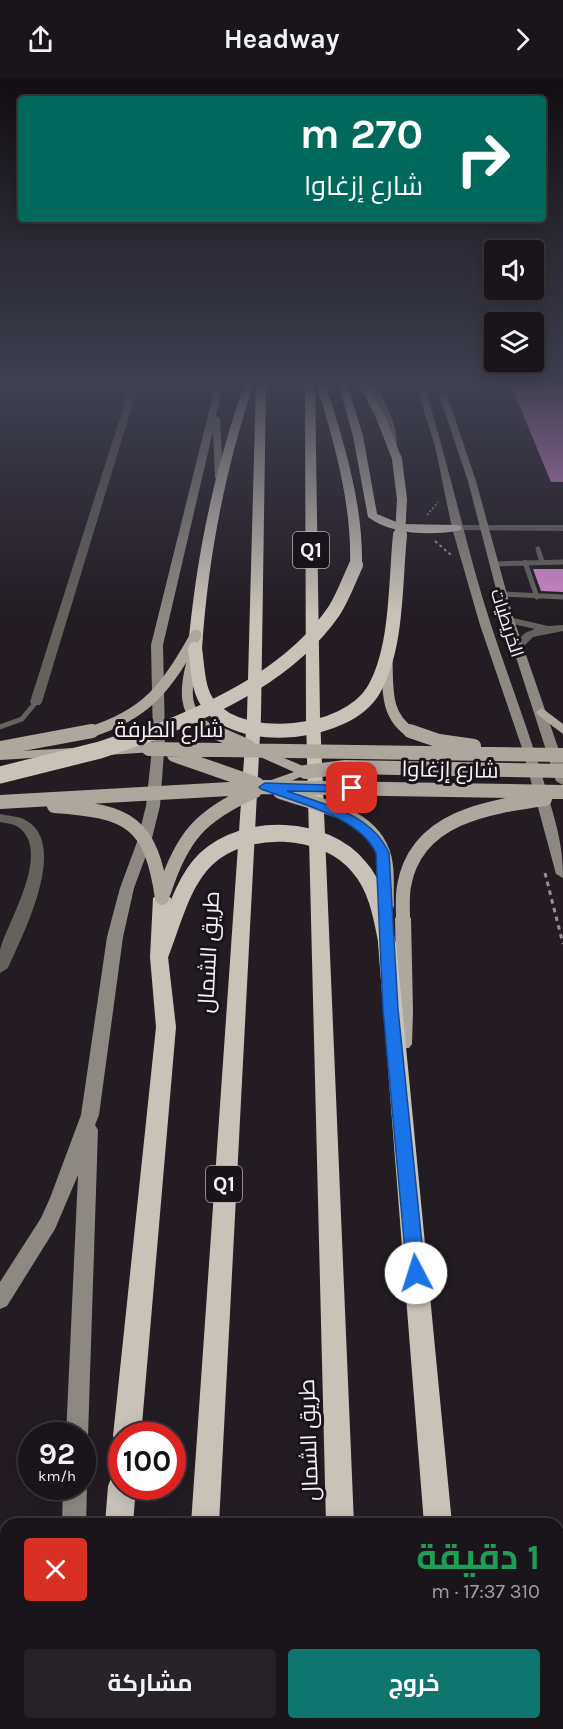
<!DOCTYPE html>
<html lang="ar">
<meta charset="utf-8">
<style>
body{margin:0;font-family:Karla,Cairo,sans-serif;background:#272227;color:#f1f3f6;direction:rtl;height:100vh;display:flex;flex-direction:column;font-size:22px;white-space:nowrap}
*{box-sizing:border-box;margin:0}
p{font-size:20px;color:#9f9fa2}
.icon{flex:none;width:33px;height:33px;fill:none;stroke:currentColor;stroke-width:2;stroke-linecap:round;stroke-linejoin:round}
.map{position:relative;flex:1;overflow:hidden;direction:ltr}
.panel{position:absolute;left:0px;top:1440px;width:564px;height:212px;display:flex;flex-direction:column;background:#1a151a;border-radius:18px 18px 0 0;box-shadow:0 3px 15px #0003,0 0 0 2px #383439;direction:rtl}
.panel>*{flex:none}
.top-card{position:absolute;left:18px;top:18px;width:528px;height:126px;border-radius:6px;box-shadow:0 3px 15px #0003,0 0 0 2px #383439;direction:rtl;background:#00695c;color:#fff;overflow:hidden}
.buttons{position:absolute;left:484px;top:162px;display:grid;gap:12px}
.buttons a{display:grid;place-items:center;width:60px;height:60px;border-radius:6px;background:#1a151a;box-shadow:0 3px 15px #0003,0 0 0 2px #383439;font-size:30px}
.speed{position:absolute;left:18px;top:1344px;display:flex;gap:12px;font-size:30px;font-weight:700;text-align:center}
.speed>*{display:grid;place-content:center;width:78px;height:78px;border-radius:50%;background:#1a151a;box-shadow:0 3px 15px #0003,0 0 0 2px #383439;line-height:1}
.speed small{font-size:15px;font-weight:400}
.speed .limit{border:9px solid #d22;background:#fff;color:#111}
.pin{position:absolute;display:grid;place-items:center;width:51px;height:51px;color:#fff;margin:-26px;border-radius:12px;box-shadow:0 3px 9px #0006}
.me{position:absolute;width:66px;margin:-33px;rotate:355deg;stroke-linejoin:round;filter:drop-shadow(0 0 4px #0008)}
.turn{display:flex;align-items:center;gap:21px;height:126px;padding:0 24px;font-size:27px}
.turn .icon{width:78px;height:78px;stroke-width:2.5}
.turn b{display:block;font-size:42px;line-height:51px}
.round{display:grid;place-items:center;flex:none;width:63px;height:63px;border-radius:6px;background:#272227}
.head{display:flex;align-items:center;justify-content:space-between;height:102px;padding:0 24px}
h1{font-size:36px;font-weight:700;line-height:45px;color:#1e9e55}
.cta{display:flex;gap:12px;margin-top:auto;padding:12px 24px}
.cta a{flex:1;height:69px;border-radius:6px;background:#0f766e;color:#fff;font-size:24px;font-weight:700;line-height:69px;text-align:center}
.cta a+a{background:#272227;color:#f1f3f6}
header{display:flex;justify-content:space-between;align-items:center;height:78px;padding:0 24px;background:#1a151a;font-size:27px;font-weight:700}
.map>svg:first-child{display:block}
.building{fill:#ce88ca}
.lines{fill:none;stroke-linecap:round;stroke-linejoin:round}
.path-far2{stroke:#979197;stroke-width:1.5;stroke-dasharray:2 2;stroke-linecap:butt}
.path-far1{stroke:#979197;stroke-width:2;stroke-dasharray:3 3;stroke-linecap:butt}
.path{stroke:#979197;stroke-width:3;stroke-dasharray:4.5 4.5;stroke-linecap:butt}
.service{stroke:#65625e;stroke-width:5}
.minor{fill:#65625e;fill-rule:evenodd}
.secondary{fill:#8d8982;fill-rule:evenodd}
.primary{fill:#ada79e;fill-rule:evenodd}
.motorway{fill:#c9c2b8;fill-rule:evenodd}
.primary-bridge-far1{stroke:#ada79e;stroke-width:11}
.primary-bridge{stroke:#ada79e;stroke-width:14}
.motorway-bridge-far2{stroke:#c9c2b8;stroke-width:10}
.motorway-bridge-far1{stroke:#c9c2b8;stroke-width:14}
.motorway-bridge{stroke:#c9c2b8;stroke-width:17}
.route{fill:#1a73e8;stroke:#114b97;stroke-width:1.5}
.labels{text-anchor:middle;stroke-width:6;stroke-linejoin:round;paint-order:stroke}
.far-street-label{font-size:18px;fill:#f7f2f7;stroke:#1a1319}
.shield{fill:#1a1319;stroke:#b5afb4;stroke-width:1.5}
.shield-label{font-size:21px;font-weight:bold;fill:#f7f2f7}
.street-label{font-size:22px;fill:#f7f2f7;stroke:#1a1319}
</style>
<header><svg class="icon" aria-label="forward" viewBox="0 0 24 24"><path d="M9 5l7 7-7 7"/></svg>Headway<svg class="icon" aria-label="share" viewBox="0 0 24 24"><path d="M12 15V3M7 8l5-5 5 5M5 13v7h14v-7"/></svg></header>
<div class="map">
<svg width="563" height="1651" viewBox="0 0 563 1651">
<rect width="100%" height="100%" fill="#231c23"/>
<!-- building -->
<path class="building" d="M510,305H563V404H551Z
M533,491H563V514L541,513Z"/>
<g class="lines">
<!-- path-far2 -->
<path class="path-far2" d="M427,437L438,424"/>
<!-- path-far1 -->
<path class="path-far1" d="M435,463L451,477"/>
<!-- path -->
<path class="path" d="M545,795L563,866"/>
<!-- service -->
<path class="service" d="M538,471L542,484
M525,484L537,519
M494,486L563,484
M504,516L563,519
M0,649L22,641L36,624"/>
<!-- minor -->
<path class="minor" d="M131,305H139L42,624L40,627H32L30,624Z
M457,447H563V453L454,452V448Z
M509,539L548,548L563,547V553L533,559L522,570H514V566L525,555L535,551L505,544L504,542Z
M0,736C8,738 20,738 27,743C69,768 22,858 8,890L0,895C0,888 0,879 0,872C7,844 53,773 18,749C14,746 5,745 0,744Z"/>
<!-- secondary -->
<path class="secondary" d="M216,305H224L216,338L220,340L223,400L219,403L215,400L213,353L163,567L165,661L160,728L151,764L134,810L123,859L99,1037L95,1047L98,1052L88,1358L82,1367V1358H66L78,1097L55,1151L7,1228L0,1231V1204L41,1140L50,1120L81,1037L107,859L120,810L137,764L146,728L153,661L151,567Z
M367,305H375C384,323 400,349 396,370L389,368L381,336Z
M415,305H423C449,385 465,467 491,547C509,602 530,656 546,711C556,745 563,766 563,800L556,796L522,670L480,547L452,450L435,368Z
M435,305H443L476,403L514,542L563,684V707L556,703L504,542L468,403Z
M82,1400L87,1408L86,1446H62L63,1408H82Z
M53,1646H79V1651H53Z"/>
<!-- primary -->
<path class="primary" d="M542,630L563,646V656L538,637L536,634Z
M149,667L155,671L154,674L107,677L101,673L107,669Z
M256,668L310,691L312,694L270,712H260L258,709L260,706L294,694L251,675L250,672Z
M74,670L80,674L79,677L0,682V674Z
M403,835L411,840L413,933L412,966L409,970H397L394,966L397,933L395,840Z"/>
<!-- motorway -->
<path class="motorway" d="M245,305H254C225,392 208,479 202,571L195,575L188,571C196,479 214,392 245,305Z
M256,305H266L261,638L219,1446H191L247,638Z
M305,305H315L320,639L354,1446H326L306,639Z
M316,305H325C344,364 363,425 362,487L356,491L350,487C352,425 334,364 316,305Z
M338,305H347L363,358L377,436L401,446L457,447L461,448V452C433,458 391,457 368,439L353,358Z
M358,305H367L386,340L402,381L401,383L392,381L376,340Z
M162,814L171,820L168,879L176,949L141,1358H122V1369L117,1367L113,1358L156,949L150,879L153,820Z
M387,859L394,861L396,865L452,1446H424L378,865L380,861Z
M122,1394V1408H136L133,1446H105L108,1408L112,1398Z
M76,1646H108L107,1651H75Z
M177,1646H209L208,1651H176Z
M331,1646H363V1651H331Z
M428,1646H477L478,1651H428Z"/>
<!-- primary-bridge-far1 -->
<path class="primary-bridge-far1" d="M195,571C187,606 176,636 216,655
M387,580C388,609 384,638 412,655
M87,655C147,637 166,610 196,557"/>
<!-- primary-bridge -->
<path class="primary-bridge" d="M213,653L249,669
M410,653L439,663L474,668
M0,670L92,653
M149,671L563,677
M174,677L257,706
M305,694L345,689L563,693
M280,714C314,726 367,734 382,772C389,788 386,809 387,827
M0,724L265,709L563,714
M54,728C129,733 151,744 162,820
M164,814C182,758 201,737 255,713
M403,840C403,830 402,818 404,808C416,739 488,729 545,721"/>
<!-- motorway-bridge-far2 -->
<path class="motorway-bridge-far2" d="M397,381L402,421L400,458"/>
<!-- motorway-bridge-far1 -->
<path class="motorway-bridge-far1" d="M195,571C198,589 197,613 210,628C244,668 346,657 373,613C398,571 395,505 400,457
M152,655C219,629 292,594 334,533C343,519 349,502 356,487"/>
<!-- motorway-bridge -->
<path class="motorway-bridge" d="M0,697L100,672L156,653
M159,879C172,847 181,805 206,781C245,744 325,747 359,789C377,809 382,839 387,865"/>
</g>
<!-- sky -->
<linearGradient id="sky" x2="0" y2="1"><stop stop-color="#130f13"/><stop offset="0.57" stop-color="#3f4050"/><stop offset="1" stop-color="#3f4050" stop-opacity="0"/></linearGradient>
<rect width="563" height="537" fill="url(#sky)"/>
<!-- route -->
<path class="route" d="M265,705L356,708L358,710L352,714L287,713C325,727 371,735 389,775L398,931L425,1195L422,1201L416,1203L409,1201L407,1195L383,931L376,775C359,738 297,725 261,711L259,709Z"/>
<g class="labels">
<!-- far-street labels -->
<g class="far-street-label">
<text transform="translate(507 545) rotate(72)" y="6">الخريطيات</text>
</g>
<!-- shield labels -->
<g class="shield">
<rect x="293" y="454" width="36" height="36" rx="4.5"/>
<rect x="206" y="1088" width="36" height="36" rx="4.5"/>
</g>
<g class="shield-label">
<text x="311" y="479">Q1</text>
<text x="224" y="1113">Q1</text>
</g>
<!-- street labels -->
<g class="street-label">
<text x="169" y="659">شارع الطرفة</text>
<text transform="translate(450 691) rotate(1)" y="8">شارع إزغاوا</text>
<text transform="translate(208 874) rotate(-87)" y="8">طريق الشمال</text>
<text transform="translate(308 1362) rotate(-92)" y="8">طريق الشمال</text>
</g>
</g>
</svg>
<div class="buttons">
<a><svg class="icon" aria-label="sound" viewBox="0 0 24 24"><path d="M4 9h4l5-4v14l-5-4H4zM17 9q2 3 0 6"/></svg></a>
<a><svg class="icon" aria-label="layers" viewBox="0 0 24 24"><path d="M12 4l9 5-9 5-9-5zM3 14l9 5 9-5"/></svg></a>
</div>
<div class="speed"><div>92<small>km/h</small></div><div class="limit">100</div></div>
<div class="pin" style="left:352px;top:710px;background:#d93025"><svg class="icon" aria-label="arrive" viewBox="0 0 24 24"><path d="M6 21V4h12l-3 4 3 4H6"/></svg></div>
<svg class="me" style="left:416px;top:1195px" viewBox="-20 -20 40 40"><circle r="19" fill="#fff"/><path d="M0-13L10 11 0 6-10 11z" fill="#1a73e8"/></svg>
<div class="top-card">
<div class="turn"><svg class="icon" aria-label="right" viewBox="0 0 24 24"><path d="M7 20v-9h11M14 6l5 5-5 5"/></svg><div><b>270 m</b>شارع إزغاوا</div></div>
</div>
<section class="panel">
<div class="head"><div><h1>1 دقيقة</h1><p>310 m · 17:37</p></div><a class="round" style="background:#d93025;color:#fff"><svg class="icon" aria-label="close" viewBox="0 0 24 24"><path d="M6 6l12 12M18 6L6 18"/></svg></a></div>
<div class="cta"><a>خروج</a><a>مشاركة</a></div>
</section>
</div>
